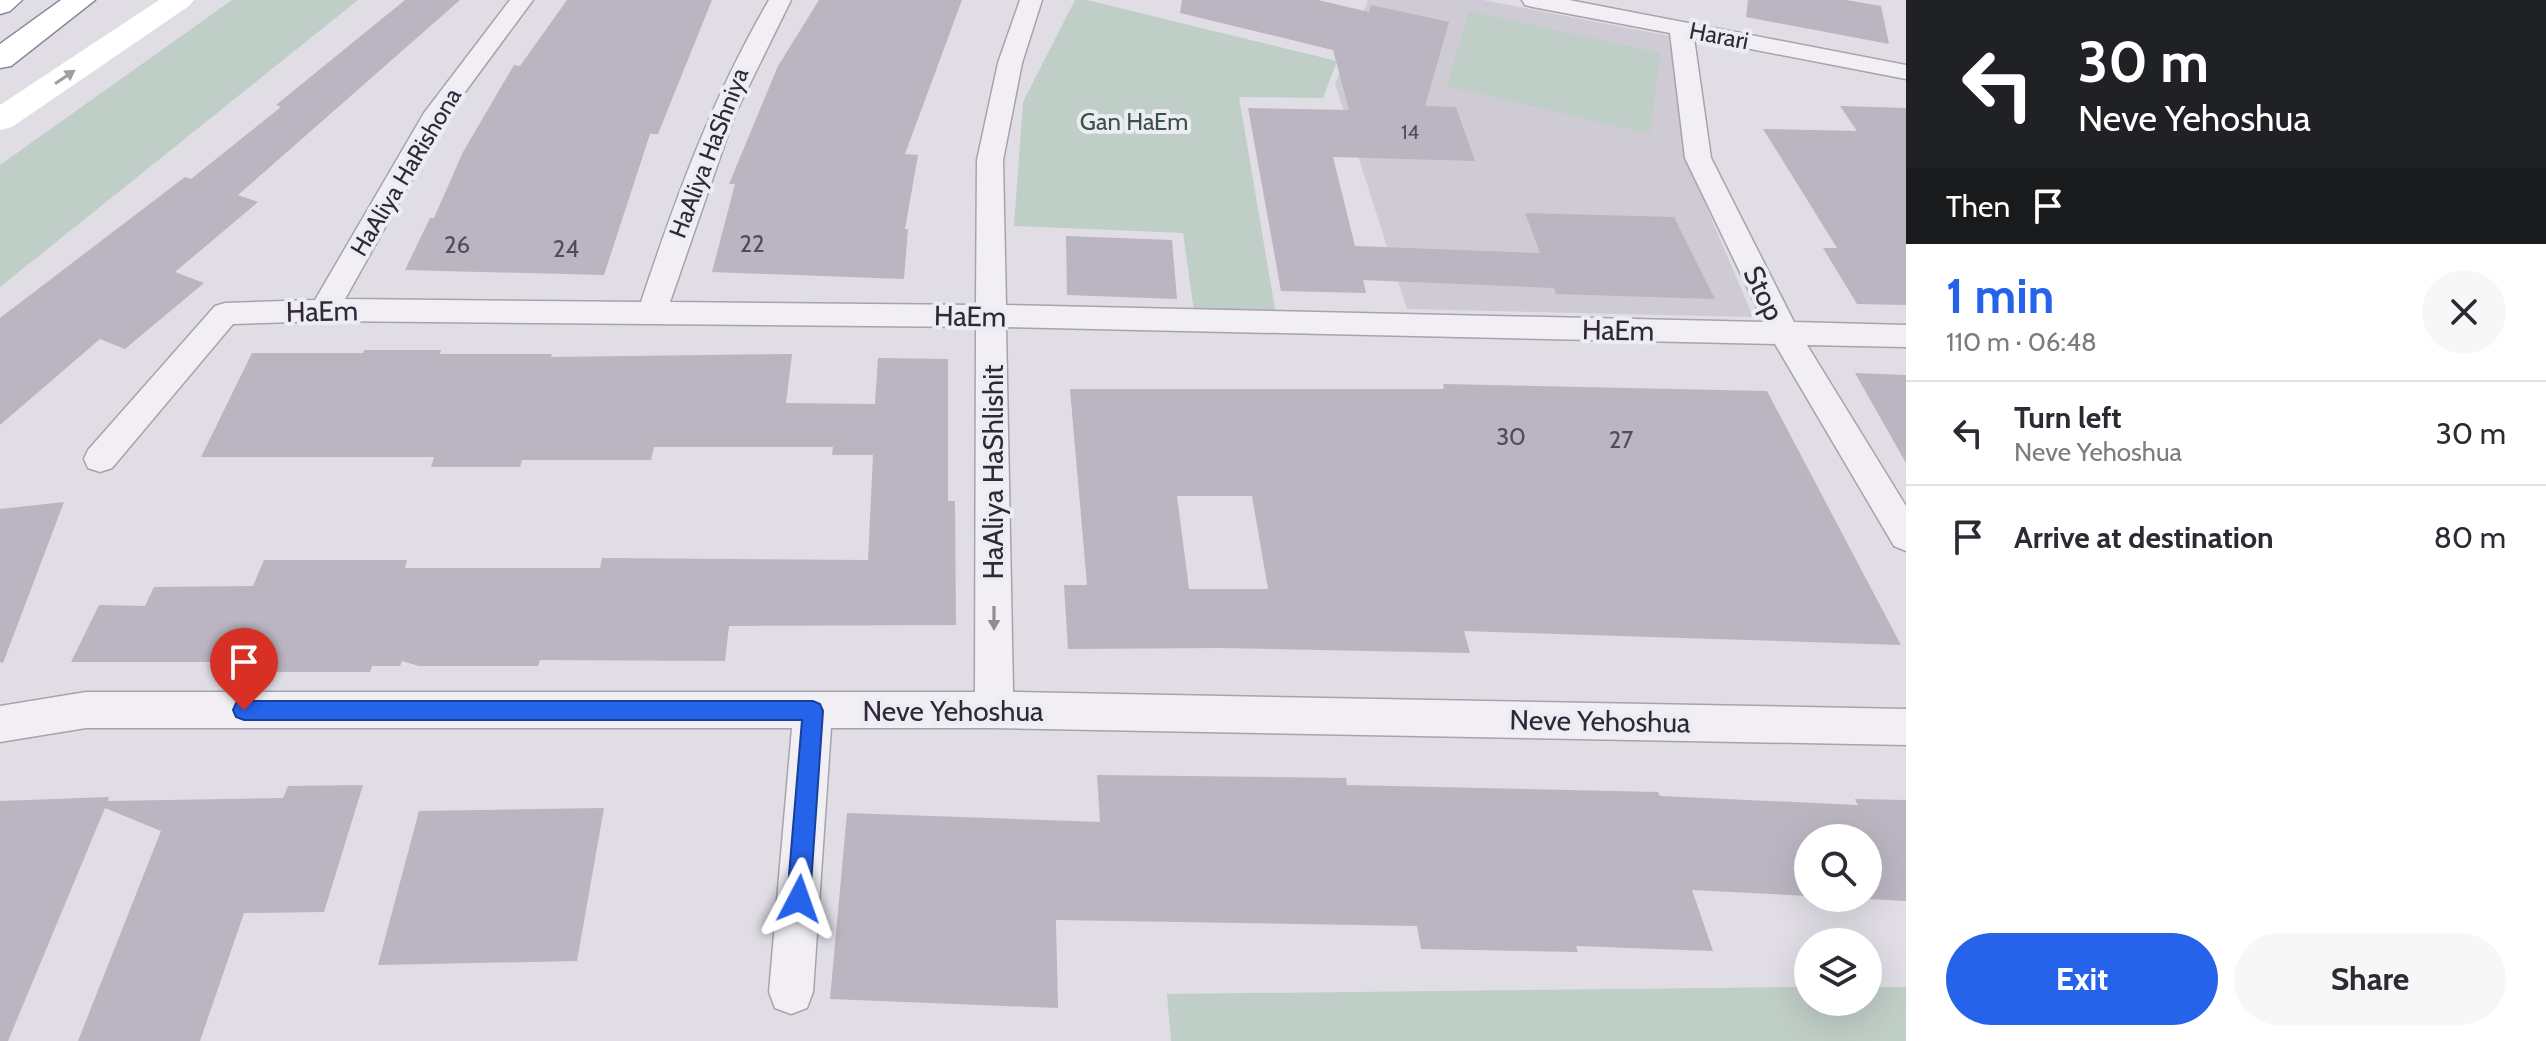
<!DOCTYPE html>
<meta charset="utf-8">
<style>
body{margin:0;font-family:Cabin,sans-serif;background:#f7f7f7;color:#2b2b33;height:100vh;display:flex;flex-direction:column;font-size:30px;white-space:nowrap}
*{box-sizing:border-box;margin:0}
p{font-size:26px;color:#7c7c81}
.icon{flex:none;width:44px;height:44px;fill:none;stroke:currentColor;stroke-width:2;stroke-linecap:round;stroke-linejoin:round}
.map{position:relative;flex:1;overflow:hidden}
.drawer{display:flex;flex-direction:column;background:#fff;width:640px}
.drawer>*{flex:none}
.guide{background:#202124;color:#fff;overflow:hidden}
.controls{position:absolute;left:1794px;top:824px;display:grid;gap:16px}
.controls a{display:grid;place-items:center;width:88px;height:88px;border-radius:50%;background:#fff;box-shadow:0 8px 32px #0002;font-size:40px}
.pin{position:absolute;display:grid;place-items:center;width:68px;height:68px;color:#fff;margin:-82px -34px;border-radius:50% 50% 50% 0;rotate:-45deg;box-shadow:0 0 8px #0007}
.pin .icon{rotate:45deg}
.me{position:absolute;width:88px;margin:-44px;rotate:4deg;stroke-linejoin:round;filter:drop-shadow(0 0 6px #0008)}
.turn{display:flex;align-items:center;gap:28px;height:168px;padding:0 40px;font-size:36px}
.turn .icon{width:104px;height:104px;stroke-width:2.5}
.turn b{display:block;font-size:56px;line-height:68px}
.then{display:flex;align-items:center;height:76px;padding:0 40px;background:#0003;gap:16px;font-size:30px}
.round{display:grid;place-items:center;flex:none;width:84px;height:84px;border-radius:42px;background:#f7f7f7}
.headline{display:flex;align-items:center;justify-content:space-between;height:136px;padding:0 40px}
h1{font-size:48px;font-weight:800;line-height:60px;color:#2563eb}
.cta{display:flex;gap:16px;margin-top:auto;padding:16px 40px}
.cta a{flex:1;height:92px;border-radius:48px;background:#2563eb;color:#fff;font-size:32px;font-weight:800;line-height:92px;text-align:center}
.cta a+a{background:#f7f7f7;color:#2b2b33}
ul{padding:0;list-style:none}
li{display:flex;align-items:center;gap:24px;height:104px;padding:0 40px;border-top:2px solid #e1e1e2}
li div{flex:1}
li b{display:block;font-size:30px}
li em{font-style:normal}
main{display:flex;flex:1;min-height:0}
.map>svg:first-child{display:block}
.built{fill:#cfcbd5}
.green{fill:#bfcec7}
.building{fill:#bab5c1;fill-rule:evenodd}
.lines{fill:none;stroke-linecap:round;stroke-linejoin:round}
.street-casing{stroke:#a7a3ae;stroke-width:3}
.highway-casing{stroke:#8e869a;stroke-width:3}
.street{fill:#f1eff4;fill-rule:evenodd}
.secondary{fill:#fff;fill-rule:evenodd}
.highway{fill:#fff;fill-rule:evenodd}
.oneway{fill:#a19ea6}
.oneway2{fill:#908c96}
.route{fill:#2563eb;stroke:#184099;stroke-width:2}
.labels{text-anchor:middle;stroke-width:8;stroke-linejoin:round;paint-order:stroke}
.far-number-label{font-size:20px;fill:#524b5b}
.far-street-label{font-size:24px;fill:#2f2839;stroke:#eeecf3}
.far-park-label{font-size:24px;fill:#375348;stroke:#eeecf3}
.number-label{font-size:24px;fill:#524b5b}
.street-label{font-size:28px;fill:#2f2839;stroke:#eeecf3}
</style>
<main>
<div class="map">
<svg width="1906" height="1041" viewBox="0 0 1906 1041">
<rect width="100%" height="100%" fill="#e0dde5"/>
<!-- built -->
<path class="built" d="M1368,0H1483L1670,36L1684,154L1753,317L1407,309L1335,84Z"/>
<!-- green -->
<path class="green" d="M232,0H358L0,287V165Z
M1075,0H1087L1337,61L1323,98L1239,97L1276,315L1194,311L1183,233L1014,226L1023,102Z
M1469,11L1660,53L1650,134L1447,86Z
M1808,987V1002H1868V987H1906V1041H1171L1167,994Z"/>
<!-- building -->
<path class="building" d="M405,0H460L238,195L258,202L175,272L204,283L125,349L100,339L0,425V318L185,177L191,179L281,107L276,105Z
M567,0H712L658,134H650L604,275L405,270L430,218H434L463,152L514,65L520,66Z
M819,0H962L905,154L918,155L905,229H908L904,279L712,272L735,184H729L778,66Z
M1182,0H1318L1369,12L1371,5L1449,22L1425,106L1456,107L1475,161L1333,157L1355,246L1540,253L1525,213L1674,217L1715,299L1556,294L1554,288L1363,280L1366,293L1281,291L1248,108L1349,110L1333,50L1180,13Z
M1748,0H1846L1881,6L1889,44L1746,17Z
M1840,106L1906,108V305L1857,304L1823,248H1837L1763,129L1857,131Z
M1066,236L1172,240L1177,299L1067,295Z
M364,350H441L440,354H552L551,357L792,354L786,403L875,404L878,358L948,359V501H955L956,625L729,626L725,661L540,660L538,666H419L402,661L400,666H372L370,672H218L222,662H71L99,605L145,606L154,587L253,586L264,560H407L405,568H600L602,558L868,560L873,455H832L833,447H654L651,460H522L520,467H431L434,457H201L252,353H363Z
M1855,373L1906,375V463Z
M1443,384L1767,391L1901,645L1464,631L1470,653L1221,648L1068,649L1064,585H1087L1070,389H1444ZM1177,496H1252L1268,589H1189Z
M64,502L3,663L0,662V509Z
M1097,775L1346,778L1347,785L1658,792L1660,796L1858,805L1855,799L1906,800V901L1850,898H1868V838H1808V896L1692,890L1713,951L1576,946L1578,952L1421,949L1417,926L1056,920L1058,1008L830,999L847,813L1100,822Z
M363,785L324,912L244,913L200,1041H78L161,831L105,808L8,1041H0V801L109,797L108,801L283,798L288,786Z
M604,808L577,961L378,965L419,811Z"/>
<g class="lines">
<defs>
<path id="street" d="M510,0H533L448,115L345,299L641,302C676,197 713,96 769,0H791L735,114L670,302L976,305L977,160L998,63L1020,0H1042L1022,63L1003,160L1006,305L1764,322L1685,158L1670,33L1533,7L1525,5L1522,0H1569L1906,65V79L1694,38L1711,158L1794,322L1906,325V347L1807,345L1906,506V551L1894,546L1775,344L1006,327L1013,692L1906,709V745L994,728H831L813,992L807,1008L791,1014L775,1008L769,992L792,728H86L0,742V706L86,692H975L976,327L324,321L233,324L112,468L100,472L88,468L84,459L88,450L215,306L225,303L315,300L424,113Z"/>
<path id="highway" d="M0,0H22L10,11L0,14Z
M61,0H95L11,66L0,68V44Z"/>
</defs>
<!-- street casing -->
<use href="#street" class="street-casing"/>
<!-- highway casing -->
<use href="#highway" class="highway-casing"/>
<!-- street -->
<use href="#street" class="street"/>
<!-- secondary -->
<path class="secondary" d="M159,0H194L189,6L12,127L0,130V105Z"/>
<!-- highway -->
<use href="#highway" class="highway"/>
</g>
<!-- one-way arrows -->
<defs><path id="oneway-solid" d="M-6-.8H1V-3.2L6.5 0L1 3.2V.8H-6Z" transform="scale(2)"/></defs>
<use class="oneway" href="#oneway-solid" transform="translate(65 77) rotate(-34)"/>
<use class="oneway2" href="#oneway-solid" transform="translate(994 618) rotate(90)"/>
<!-- route -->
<path class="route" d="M244,701H813L820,704L823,711L810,899L807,907L799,910L791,907L787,899L802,720H244L236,717L233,710L236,703Z"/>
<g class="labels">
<!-- far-number labels -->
<g class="far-number-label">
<text x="1410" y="139">14</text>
</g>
<!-- far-street labels -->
<g class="far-street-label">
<text transform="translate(1719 36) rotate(11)" y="8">Harari</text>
<text transform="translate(709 153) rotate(-69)" y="8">HaAliya HaShniya</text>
<text transform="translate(406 172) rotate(-59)" y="8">HaAliya HaRishona</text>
</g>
<!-- far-park labels -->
<g class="far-park-label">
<text x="1134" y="130">Gan HaEm</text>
</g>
<!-- number labels -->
<g class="number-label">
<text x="752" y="252">22</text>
<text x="457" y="253">26</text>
<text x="566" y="257">24</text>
<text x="1511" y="445">30</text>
<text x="1621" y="448">27</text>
</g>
<!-- street labels -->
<g class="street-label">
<text transform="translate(1764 293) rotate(64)" y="10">Stop</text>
<text transform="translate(322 311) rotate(-1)" y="10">HaEm</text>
<text transform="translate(970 316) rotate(1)" y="10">HaEm</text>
<text transform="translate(1618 330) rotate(1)" y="10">HaEm</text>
<text transform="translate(993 472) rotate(-90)" y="10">HaAliya HaShlishit</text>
<text x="953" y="721">Neve Yehoshua</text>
<text transform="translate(1600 721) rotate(1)" y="10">Neve Yehoshua</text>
</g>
</g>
</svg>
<div class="controls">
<a><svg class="icon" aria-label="search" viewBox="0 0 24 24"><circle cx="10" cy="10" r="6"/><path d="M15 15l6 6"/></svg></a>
<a><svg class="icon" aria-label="layers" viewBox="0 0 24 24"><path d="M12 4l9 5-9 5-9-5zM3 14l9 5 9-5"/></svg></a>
</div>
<div class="pin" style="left:244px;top:710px;background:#d93025"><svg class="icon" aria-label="arrive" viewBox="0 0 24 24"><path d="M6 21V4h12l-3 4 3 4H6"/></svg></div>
<svg class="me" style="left:799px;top:899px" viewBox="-20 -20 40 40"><path d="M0-17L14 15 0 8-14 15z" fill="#2563eb" stroke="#fff" stroke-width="4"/></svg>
</div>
<section class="drawer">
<div class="guide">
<div class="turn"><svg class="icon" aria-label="left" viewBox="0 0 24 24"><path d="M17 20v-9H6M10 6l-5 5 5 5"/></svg><div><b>30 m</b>Neve Yehoshua</div></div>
<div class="then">Then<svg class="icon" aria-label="arrive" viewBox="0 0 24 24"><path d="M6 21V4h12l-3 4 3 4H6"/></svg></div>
</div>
<div class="headline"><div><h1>1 min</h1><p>110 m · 06:48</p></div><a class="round"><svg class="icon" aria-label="close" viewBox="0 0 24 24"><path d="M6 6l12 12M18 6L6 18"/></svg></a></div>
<ul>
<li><svg class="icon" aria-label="left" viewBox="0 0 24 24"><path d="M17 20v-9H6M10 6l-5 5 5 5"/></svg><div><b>Turn left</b><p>Neve Yehoshua</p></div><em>30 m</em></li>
<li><svg class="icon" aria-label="arrive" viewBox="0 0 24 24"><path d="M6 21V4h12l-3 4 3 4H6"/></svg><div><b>Arrive at destination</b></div><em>80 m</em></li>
</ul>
<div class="cta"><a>Exit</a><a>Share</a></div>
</section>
</main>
